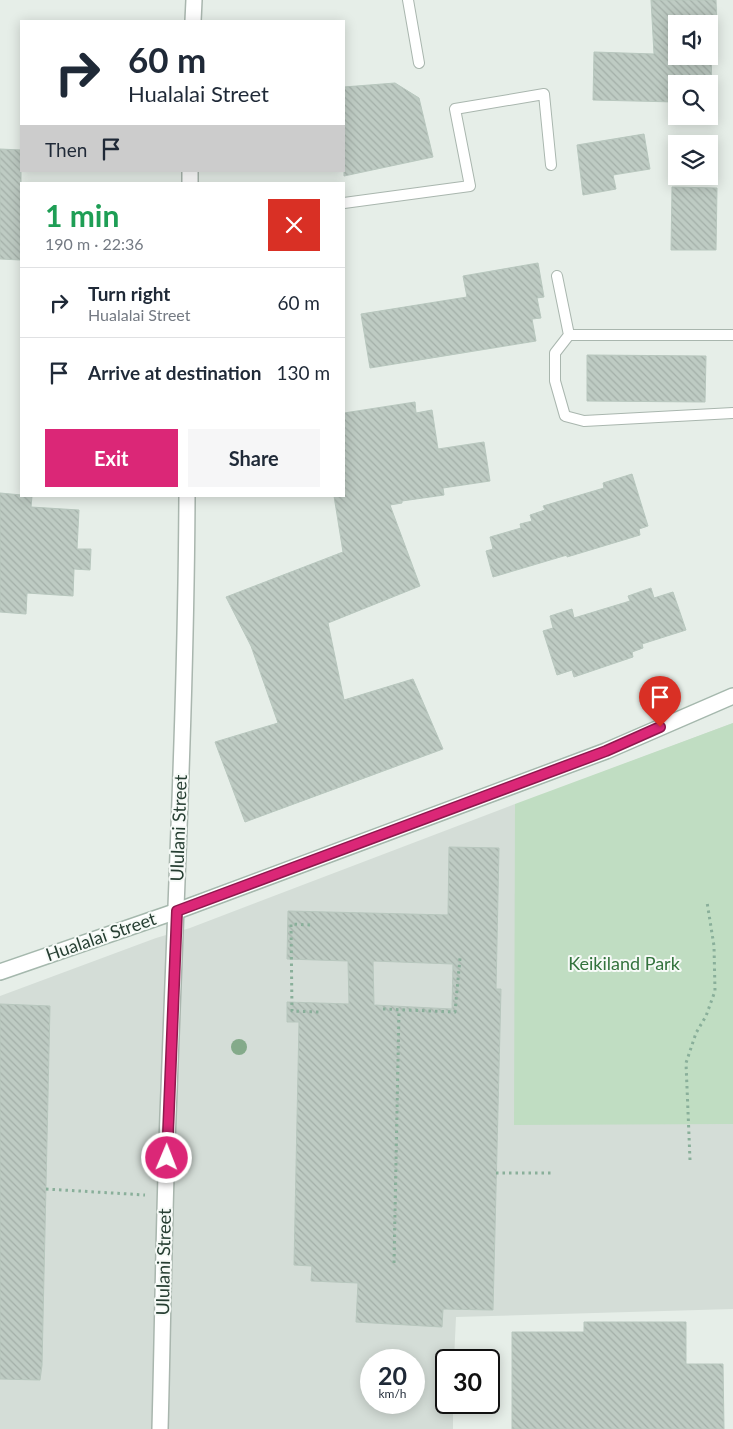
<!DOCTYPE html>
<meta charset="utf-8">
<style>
body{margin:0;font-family:Lato,sans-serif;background:#f6f6f7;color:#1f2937;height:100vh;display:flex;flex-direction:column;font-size:19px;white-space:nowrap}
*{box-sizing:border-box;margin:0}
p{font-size:16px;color:#747a83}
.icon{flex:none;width:28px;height:28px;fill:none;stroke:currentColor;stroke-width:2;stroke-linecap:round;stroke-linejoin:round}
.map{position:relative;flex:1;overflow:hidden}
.drawer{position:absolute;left:20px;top:182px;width:325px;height:315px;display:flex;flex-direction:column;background:#fff;border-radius:0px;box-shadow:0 2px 12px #0003}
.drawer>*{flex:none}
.banner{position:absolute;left:20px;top:20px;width:325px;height:152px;border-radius:0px;box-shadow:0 2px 12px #0003;background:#fff;color:#1f2937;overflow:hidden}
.fabs{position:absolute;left:668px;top:15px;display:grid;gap:10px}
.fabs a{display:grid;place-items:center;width:50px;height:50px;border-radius:0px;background:#fff;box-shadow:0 2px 12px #0003;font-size:25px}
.speed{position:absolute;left:360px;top:1349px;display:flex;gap:10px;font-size:25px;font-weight:700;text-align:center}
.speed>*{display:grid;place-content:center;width:65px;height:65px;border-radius:50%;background:#fff;box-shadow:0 2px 12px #0003;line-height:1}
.speed small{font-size:12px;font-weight:400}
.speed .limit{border:2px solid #111;border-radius:8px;background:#fff;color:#111}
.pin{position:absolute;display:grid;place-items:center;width:42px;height:42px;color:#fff;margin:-51px -21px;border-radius:50% 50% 50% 0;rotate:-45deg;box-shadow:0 0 5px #0007}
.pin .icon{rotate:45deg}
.me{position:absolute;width:55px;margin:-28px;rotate:1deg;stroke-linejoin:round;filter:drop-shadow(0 0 4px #0008)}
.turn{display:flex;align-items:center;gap:18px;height:105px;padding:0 25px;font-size:22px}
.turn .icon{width:65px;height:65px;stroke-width:2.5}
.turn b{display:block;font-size:35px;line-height:42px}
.then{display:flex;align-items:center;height:48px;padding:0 25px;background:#0003;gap:10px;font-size:19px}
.round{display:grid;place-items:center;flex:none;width:52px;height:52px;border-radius:0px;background:#f6f6f7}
.overview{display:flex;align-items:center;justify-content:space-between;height:85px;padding:0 25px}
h1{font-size:30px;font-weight:700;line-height:38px;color:#1e9e55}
.action{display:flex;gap:10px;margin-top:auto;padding:10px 25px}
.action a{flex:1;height:58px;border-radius:0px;background:#db2777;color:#fff;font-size:20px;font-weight:700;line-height:58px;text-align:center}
.action a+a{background:#f6f6f7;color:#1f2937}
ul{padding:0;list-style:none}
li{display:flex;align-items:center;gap:15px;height:70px;padding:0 25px;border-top:1px solid #e0e1e3}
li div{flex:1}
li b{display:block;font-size:19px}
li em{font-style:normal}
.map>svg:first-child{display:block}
.built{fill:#d4ddd7;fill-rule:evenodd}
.green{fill:#c0ddc2}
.building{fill:url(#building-back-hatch);stroke:#b8c7be;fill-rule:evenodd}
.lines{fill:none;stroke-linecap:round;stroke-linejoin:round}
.lane-casing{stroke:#a9b6ae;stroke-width:12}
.street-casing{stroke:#a9b6ae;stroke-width:18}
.secondary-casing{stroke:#a5b8ad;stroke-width:18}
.path{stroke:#89af9a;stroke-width:3;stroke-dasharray:2.5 4;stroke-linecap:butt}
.lane{stroke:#fff;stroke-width:10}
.street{stroke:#fff;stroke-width:15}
.secondary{stroke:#fff;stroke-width:15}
.tree{fill:#84aa8a}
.route-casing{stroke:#8e194d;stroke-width:12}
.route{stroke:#db2777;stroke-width:9}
.labels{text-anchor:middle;stroke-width:4;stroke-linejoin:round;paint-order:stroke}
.street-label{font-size:18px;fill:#263e32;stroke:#f6faf7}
.park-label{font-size:18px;fill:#33733d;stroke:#f6faf7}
</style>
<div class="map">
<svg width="733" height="1429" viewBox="0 0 733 1429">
<defs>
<pattern id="building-back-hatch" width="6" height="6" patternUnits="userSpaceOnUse" patternTransform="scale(1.25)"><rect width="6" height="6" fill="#becbc3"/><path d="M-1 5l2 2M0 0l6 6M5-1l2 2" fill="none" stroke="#a3afa8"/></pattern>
</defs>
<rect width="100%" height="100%" fill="#e6eee8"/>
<!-- built -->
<path class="built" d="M733,723V1309L456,1317L454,1360H446V1402L453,1403V1429H0V996L156,938L190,928L515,804V805ZM371,1360H414V1402H371Z"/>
<!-- green -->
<path class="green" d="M733,723V1124L514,1125L515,804Z"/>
<!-- building -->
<path class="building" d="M651,0H716L717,27H712L711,103H709V84H676V102L593,100L594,52L654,54ZM676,24H709V56H676Z
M395,83L419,98L433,157L344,176V87Z
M644,134L650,169L613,175L616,189L583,195L577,145Z
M0,149L21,150V260L0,259Z
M672,187L717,188L716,250H671Z
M538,263L544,297L537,298L541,318L532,319L536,341L370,368L361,314L467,297L463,276Z
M587,355L706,356L705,402L587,401Z
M415,402L416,413L432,410L438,449L484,442L490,481L443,488L444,495L402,501V503L390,505L420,586L328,623L344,700L413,679L443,749L245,822L215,742L278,723L251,646L226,597L343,552L334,496H344V413Z
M632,474L648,526L639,529L640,535L567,557V555L493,577L486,551L493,549L490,537L521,528L520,524L532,521L530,515L545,510L543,506L604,488L603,483Z
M0,493L32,496L31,507L79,510L77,549H91L90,570L74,569L73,596L27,593L26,614L0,612Z
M651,588L654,598L673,592L686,630L642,644L643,648L632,652L633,657L574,677L572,670L557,675L543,631L553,628L550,616L572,609L574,618L630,601L628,596Z
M449,847L499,848L496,989H501L493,1310L443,1309L442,1327L356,1322L358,1283L311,1281L312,1266L294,1265L299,1022H287V1002L349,1004L348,961L287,959L288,911L448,915ZM373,961L453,964L452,1009L374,1005Z
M0,1004L50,1006L42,1365L40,1380L0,1379Z
M584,1322H686V1364H723L724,1429H512V1332H584Z"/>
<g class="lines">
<defs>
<path id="lane" d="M408,0L419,63
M344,203L470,186L455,109L544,94L551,165
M557,276L569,335
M733,335H569L555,353V381L565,416L584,421L733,413"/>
<path id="street" d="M193,21L194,0
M190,184V171
M160,1429C163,1317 164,1204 169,1091C176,893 186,695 187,496"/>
<path id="secondary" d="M0,972L177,911L606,751L733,696"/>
</defs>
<!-- lane casing -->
<use href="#lane" class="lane-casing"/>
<!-- street casing -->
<use href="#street" class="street-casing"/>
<!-- secondary casing -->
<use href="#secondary" class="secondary-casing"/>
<!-- path -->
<path class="path" d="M310,925L291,924L292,1011L319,1012
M383,1009L455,1012L460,958
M690,1160L686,1063L696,1033L706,1016L715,991L714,946L707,902
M496,1173H551
M46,1189L145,1195
M394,1263L399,1010"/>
<!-- lane -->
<use href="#lane" class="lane"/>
<!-- street -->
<use href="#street" class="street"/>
<!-- secondary -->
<use href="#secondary" class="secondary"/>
</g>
<!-- trees -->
<circle class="tree" cx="239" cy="1047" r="8"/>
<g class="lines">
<defs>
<path id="route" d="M167,1158L177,911L606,751L660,727"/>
</defs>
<!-- route casing -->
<use href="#route" class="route-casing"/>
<!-- route -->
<use href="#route" class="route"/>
</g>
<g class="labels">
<!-- street labels -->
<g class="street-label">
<text transform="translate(179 828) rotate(-88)" y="6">Ululani Street</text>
<text transform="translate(101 937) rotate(-19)" y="6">Hualalai Street</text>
<text transform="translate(164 1262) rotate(-89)" y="6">Ululani Street</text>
</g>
<!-- park labels -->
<g class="park-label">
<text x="624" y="970">Keikiland Park</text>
</g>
</g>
</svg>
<div class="fabs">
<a><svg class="icon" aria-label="sound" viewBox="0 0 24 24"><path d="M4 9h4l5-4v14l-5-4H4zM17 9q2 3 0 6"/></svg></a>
<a><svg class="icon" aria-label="search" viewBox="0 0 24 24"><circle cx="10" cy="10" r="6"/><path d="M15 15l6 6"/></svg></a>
<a><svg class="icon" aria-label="layers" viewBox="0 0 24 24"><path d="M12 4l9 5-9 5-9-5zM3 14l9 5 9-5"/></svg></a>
</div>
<div class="speed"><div>20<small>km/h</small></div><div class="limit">30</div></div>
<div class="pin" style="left:660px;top:727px;background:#d93025"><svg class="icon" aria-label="arrive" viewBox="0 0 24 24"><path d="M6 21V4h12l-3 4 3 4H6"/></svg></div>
<svg class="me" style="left:167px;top:1158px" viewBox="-20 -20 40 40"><circle r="17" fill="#db2777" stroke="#fff" stroke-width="3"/><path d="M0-11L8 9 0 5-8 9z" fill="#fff"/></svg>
<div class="banner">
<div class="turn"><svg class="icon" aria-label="right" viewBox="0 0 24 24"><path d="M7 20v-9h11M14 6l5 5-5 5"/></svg><div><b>60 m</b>Hualalai Street</div></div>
<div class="then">Then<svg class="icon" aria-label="arrive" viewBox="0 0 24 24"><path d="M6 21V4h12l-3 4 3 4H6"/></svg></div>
</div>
<section class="drawer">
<div class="overview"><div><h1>1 min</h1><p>190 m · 22:36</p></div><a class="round" style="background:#d93025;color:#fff"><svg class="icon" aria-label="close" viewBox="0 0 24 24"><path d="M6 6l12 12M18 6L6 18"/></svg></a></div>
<ul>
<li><svg class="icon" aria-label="right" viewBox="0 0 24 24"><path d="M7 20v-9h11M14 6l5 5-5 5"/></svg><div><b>Turn right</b><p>Hualalai Street</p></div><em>60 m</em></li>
<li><svg class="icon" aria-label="arrive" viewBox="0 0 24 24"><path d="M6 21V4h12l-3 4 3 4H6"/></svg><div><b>Arrive at destination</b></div><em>130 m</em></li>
</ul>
<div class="action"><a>Exit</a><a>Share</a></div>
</section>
</div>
